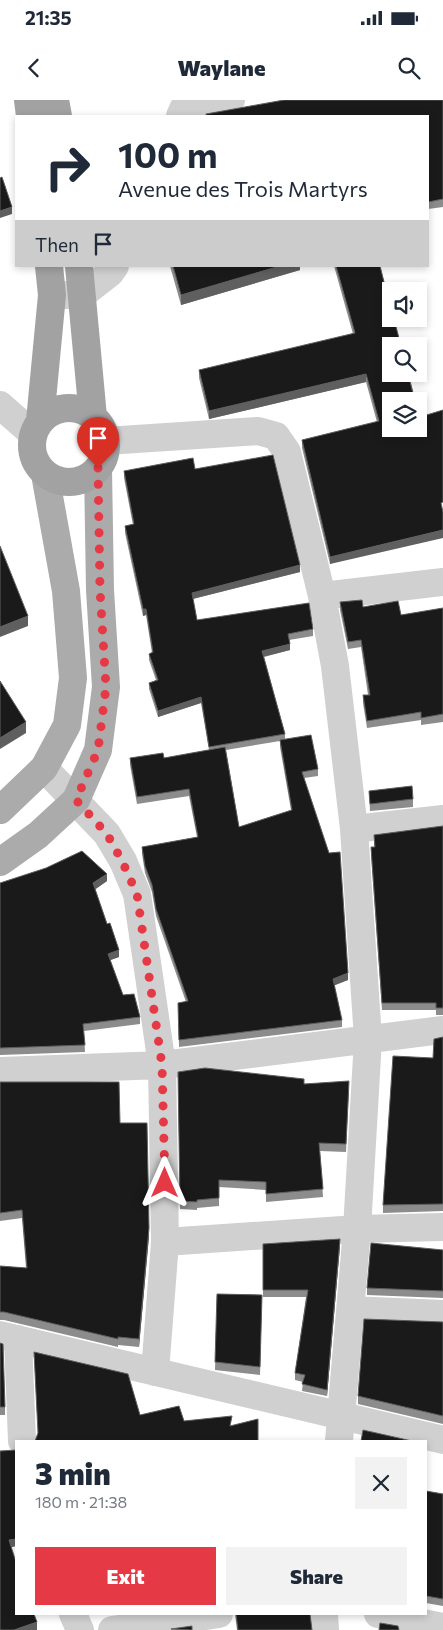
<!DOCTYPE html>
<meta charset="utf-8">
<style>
body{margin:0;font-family:Commissioner,sans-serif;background:#f2f2f3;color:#1f2937;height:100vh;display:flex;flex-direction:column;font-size:19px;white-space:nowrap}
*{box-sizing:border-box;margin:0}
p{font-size:16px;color:#747a83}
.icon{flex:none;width:28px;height:28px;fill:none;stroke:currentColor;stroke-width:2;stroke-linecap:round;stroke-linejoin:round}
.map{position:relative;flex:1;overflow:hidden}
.side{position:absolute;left:15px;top:1340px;width:412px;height:175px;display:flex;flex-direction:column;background:#fff;border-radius:0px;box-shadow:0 2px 8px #0003}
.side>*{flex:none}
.guide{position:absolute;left:15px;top:15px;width:414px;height:152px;border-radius:0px;box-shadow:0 2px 8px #0003;background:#fff;color:#1f2937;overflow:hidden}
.controls{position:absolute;left:382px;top:182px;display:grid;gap:10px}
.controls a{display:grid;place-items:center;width:45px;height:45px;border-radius:0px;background:#fff;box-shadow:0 2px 8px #0003;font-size:25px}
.pin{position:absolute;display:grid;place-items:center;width:42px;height:42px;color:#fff;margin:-51px -21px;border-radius:50% 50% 50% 0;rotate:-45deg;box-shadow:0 0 5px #0007}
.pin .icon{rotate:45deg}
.me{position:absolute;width:55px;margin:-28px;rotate:0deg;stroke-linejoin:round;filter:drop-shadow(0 0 4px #0008)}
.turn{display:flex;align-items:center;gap:18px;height:105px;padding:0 20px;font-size:22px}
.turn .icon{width:65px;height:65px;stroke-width:2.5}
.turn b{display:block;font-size:35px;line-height:42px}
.then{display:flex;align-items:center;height:48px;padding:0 20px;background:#0003;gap:10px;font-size:19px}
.round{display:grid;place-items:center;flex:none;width:52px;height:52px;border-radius:0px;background:#f2f2f3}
.head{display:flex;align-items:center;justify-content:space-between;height:85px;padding:0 20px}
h1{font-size:30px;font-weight:800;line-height:38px}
.button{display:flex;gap:10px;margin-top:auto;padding:10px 20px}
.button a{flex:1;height:58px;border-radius:0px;background:#e63946;color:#fff;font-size:20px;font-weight:800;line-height:58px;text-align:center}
.button a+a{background:#f2f2f3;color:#1f2937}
.status{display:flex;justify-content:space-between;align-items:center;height:35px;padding:0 25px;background:#fff;direction:ltr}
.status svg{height:14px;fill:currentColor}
header{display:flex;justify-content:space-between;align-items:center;height:65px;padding:0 20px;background:#fff;font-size:22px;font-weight:800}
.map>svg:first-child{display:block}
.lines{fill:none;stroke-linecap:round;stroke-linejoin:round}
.minor{stroke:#d0d0d0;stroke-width:28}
.primary{stroke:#ababab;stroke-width:28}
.trunk{stroke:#a2a2a2;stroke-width:28}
.wall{fill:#8c8c8c;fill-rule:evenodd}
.shaded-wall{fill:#5f5f5f}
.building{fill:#1a1a1a;stroke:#5f5f5f}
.route{stroke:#e63946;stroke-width:9;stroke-dasharray:0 16.2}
</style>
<div class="status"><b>21:35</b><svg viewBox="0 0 49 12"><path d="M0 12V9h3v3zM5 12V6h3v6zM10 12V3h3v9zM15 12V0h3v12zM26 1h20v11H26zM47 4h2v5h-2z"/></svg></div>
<header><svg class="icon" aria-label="back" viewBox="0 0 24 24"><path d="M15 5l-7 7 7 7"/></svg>Waylane<svg class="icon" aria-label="search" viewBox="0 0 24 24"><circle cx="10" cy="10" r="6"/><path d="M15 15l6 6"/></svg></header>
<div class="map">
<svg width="443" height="1530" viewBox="0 0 443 1530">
<rect width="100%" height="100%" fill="#fff"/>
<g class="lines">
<!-- minor -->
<path class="minor" d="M180,16L184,7L231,0
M52,195H82L110,173L115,166
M0,305L33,334
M106,341L258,331L276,336L287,352L322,496L335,566L354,729L368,939L357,1129L339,1341
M322,496L443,482
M44,668L107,734L123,761L137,794L162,965L165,1142L155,1272
M354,729L443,719
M0,971L162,965L443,930
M165,1142L357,1129L443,1127
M351,1210L443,1214
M0,1235L443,1340
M18,1239L22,1341
M73,1514L80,1530
M324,1514L325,1530
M378,1514L443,1527
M112,1530L219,1514"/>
<!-- primary -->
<path class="primary" d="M0,710L44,668L67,625L73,578L66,491L45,374
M0,762L38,735L76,700L98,650L106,587L100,490L98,369"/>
<!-- trunk -->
<path class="trunk" d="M28,0L30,16
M55,0L58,16
M79,166L93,317
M32 345a37 37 0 1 1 74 0a37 37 0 1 1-74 0Z
M40,321L52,195L49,166"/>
</g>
<!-- wall -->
<path class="wall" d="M443,0V107L428,109V16Z
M170,166H300V170L181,205Z
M334,166H380L420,317L442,410L330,464L302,348V340L377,322L366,282L209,319L199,278V270L353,234Z
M195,369L300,472L193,499L197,520L313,529V536L289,540L290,550L264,557L285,634V639L318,669V676L304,678L348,880L334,885L342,920V927L179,947L178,903L186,902L156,816L152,792L145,773L142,754V747L197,737L189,696L137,704L130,665V658H164L209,650L201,603L158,617L149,589V583L156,580L149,560V554L152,553L146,515L143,516L125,433V426L133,425L124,378V371ZM280,641V647L291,710L239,727L226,650Z
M340,502L401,515L443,508V622L421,625V620L367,628L363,603V595H368L361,547L348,549L340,510Z
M369,691L413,699V707L370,711Z
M443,726V915H436V910H382L371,755V747H374V735Z
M107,781L95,789L119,857L110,860L123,895L140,917V924L84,931L85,952L0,955V783Z
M443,937V1111L383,1113V1105L433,958Z
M178,972L349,988L346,1052L320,1051L323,1097L266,1102V1090L219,1087V1106L197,1108V1110L180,1109Z
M0,982L120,1023L149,1136L139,1247L118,1245V1247L4,1220H0V1166L26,1168L22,1118L0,1121Z
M263,1144L340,1146L327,1296L302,1291L303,1282L295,1280V1273L306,1197H263Z
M443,1150V1198L367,1195V1188Z
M217,1194L262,1195L260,1275L215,1270Z
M443,1222V1324L358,1304V1296Z
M0,1243L5,1307V1315H0Z
M426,1391L443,1394V1506L426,1503Z
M235,1514H310L312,1530H237Z"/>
<!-- shaded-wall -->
<path class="shaded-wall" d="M12,107V114L0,118V111Z
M280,166H300V170L181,205V195Z
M366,274V282L209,319V311Z
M443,430V438L330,464V457Z
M300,465V472L192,499V493Z
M143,509H146V515L143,516Z
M28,516V526L0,537V527Z
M290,544V550L262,557V551Z
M201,597V603L158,617V611Z
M26,622V633L0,649V638Z
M107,774V781L93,791V783Z
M119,850V857L108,861V854Z
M348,873V880L333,886V879Z
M149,1128V1136L139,1247V1239Z
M340,1139V1146L327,1296V1290Z
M16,1439V1446L9,1448V1440Z
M37,1522V1530H14Z"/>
<!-- building -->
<path class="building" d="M284,0H443V99L428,102V16H206V14Z
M2,77L12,107L0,111V78Z
M173,166H280L181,195Z
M336,166H380L391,210V219H394L401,246H391V274H408L415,301H391V329H419V314L420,317L443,310V402L441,403L443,412V430L330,457L302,340L379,321L366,274L209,311L199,270L355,233Z
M273,355L300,465L192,493L197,520L309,503L313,529L288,534L290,544L262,551L285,634L209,647L201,597L158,611L149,583L158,580L149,554L153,552L146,509H143L125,426L134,424L124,371L193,358L195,369Z
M0,446L28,516L0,527Z
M362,500L363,507L398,501L401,515L443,508V614L421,618V612L367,621L363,595H370L361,540L348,542L340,502Z
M0,581L26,622L0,638Z
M311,635L318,669L302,672L329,753L340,752L348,873L333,879L342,920L179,940L178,903L188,901L156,809L152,785L145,766L142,747L198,737L189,689L137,697L130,658L163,653L164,658L225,647L239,727L292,710L280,640Z
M412,686L413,699L370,704L369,691Z
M443,726V908H436V903H382L371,747H375L374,735Z
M82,751L107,774L93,783L107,824L110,823L119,850L108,854L123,895L134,894L140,917L83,924L85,945L0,948V783L46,768Z
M443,937V1104L383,1105L393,956L433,958L434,939Z
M205,968L304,979V984L349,981L346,1044L319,1043L323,1089L266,1094V1082L219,1080V1098L197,1100V1102L180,1101L178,972Z
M0,982H119L120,1023H147L149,1128L139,1239L118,1237V1239L4,1212H0V1166L27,1168L22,1110L0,1113Z
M340,1139L327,1290L302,1284L305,1275L295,1273L308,1190H263V1144Z
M371,1143L443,1150V1191L367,1188Z
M217,1194L262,1195L260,1267L215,1262Z
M364,1219L443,1222V1316L358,1296Z
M0,1243L3,1244L5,1307H0Z
M34,1252L128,1274L140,1315L179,1306L184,1321L232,1316L230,1326L258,1319V1341H35L38,1333Z
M363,1330L412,1341H361Z
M16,1350V1439L9,1440L16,1462V1514H34L37,1522L14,1530H0V1351Z
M426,1391L443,1394V1499L426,1496Z
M236,1514H310L312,1530H238Z
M380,1523L398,1526L399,1530H379Z
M192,1526V1530L171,1529Z"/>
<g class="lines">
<!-- route -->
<path class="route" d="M98,368L100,490L106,587L98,650L76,700L107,734L122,761L137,794L162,965L165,1083"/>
</g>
</svg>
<div class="controls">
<a><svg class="icon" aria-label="sound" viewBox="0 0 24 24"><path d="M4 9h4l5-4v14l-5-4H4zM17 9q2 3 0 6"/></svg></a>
<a><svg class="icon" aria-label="search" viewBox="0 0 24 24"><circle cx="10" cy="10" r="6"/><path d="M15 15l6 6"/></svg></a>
<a><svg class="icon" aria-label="layers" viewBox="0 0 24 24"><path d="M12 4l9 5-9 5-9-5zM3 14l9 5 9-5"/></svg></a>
</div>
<div class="pin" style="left:98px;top:368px;background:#d93025"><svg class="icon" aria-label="arrive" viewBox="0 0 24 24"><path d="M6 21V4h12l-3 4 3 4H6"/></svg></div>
<svg class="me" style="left:165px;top:1083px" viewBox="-20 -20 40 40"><path d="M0-17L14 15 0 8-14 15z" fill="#e63946" stroke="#fff" stroke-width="4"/></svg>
<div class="guide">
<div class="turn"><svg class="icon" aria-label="right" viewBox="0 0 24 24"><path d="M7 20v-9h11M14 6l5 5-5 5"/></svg><div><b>100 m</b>Avenue des Trois Martyrs</div></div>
<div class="then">Then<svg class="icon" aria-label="arrive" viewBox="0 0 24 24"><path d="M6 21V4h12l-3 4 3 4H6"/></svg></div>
</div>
<section class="side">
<div class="head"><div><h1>3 min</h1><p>180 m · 21:38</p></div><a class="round"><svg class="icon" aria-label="close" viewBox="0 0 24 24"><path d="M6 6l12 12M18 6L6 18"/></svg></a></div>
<div class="button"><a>Exit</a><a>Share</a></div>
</section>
</div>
